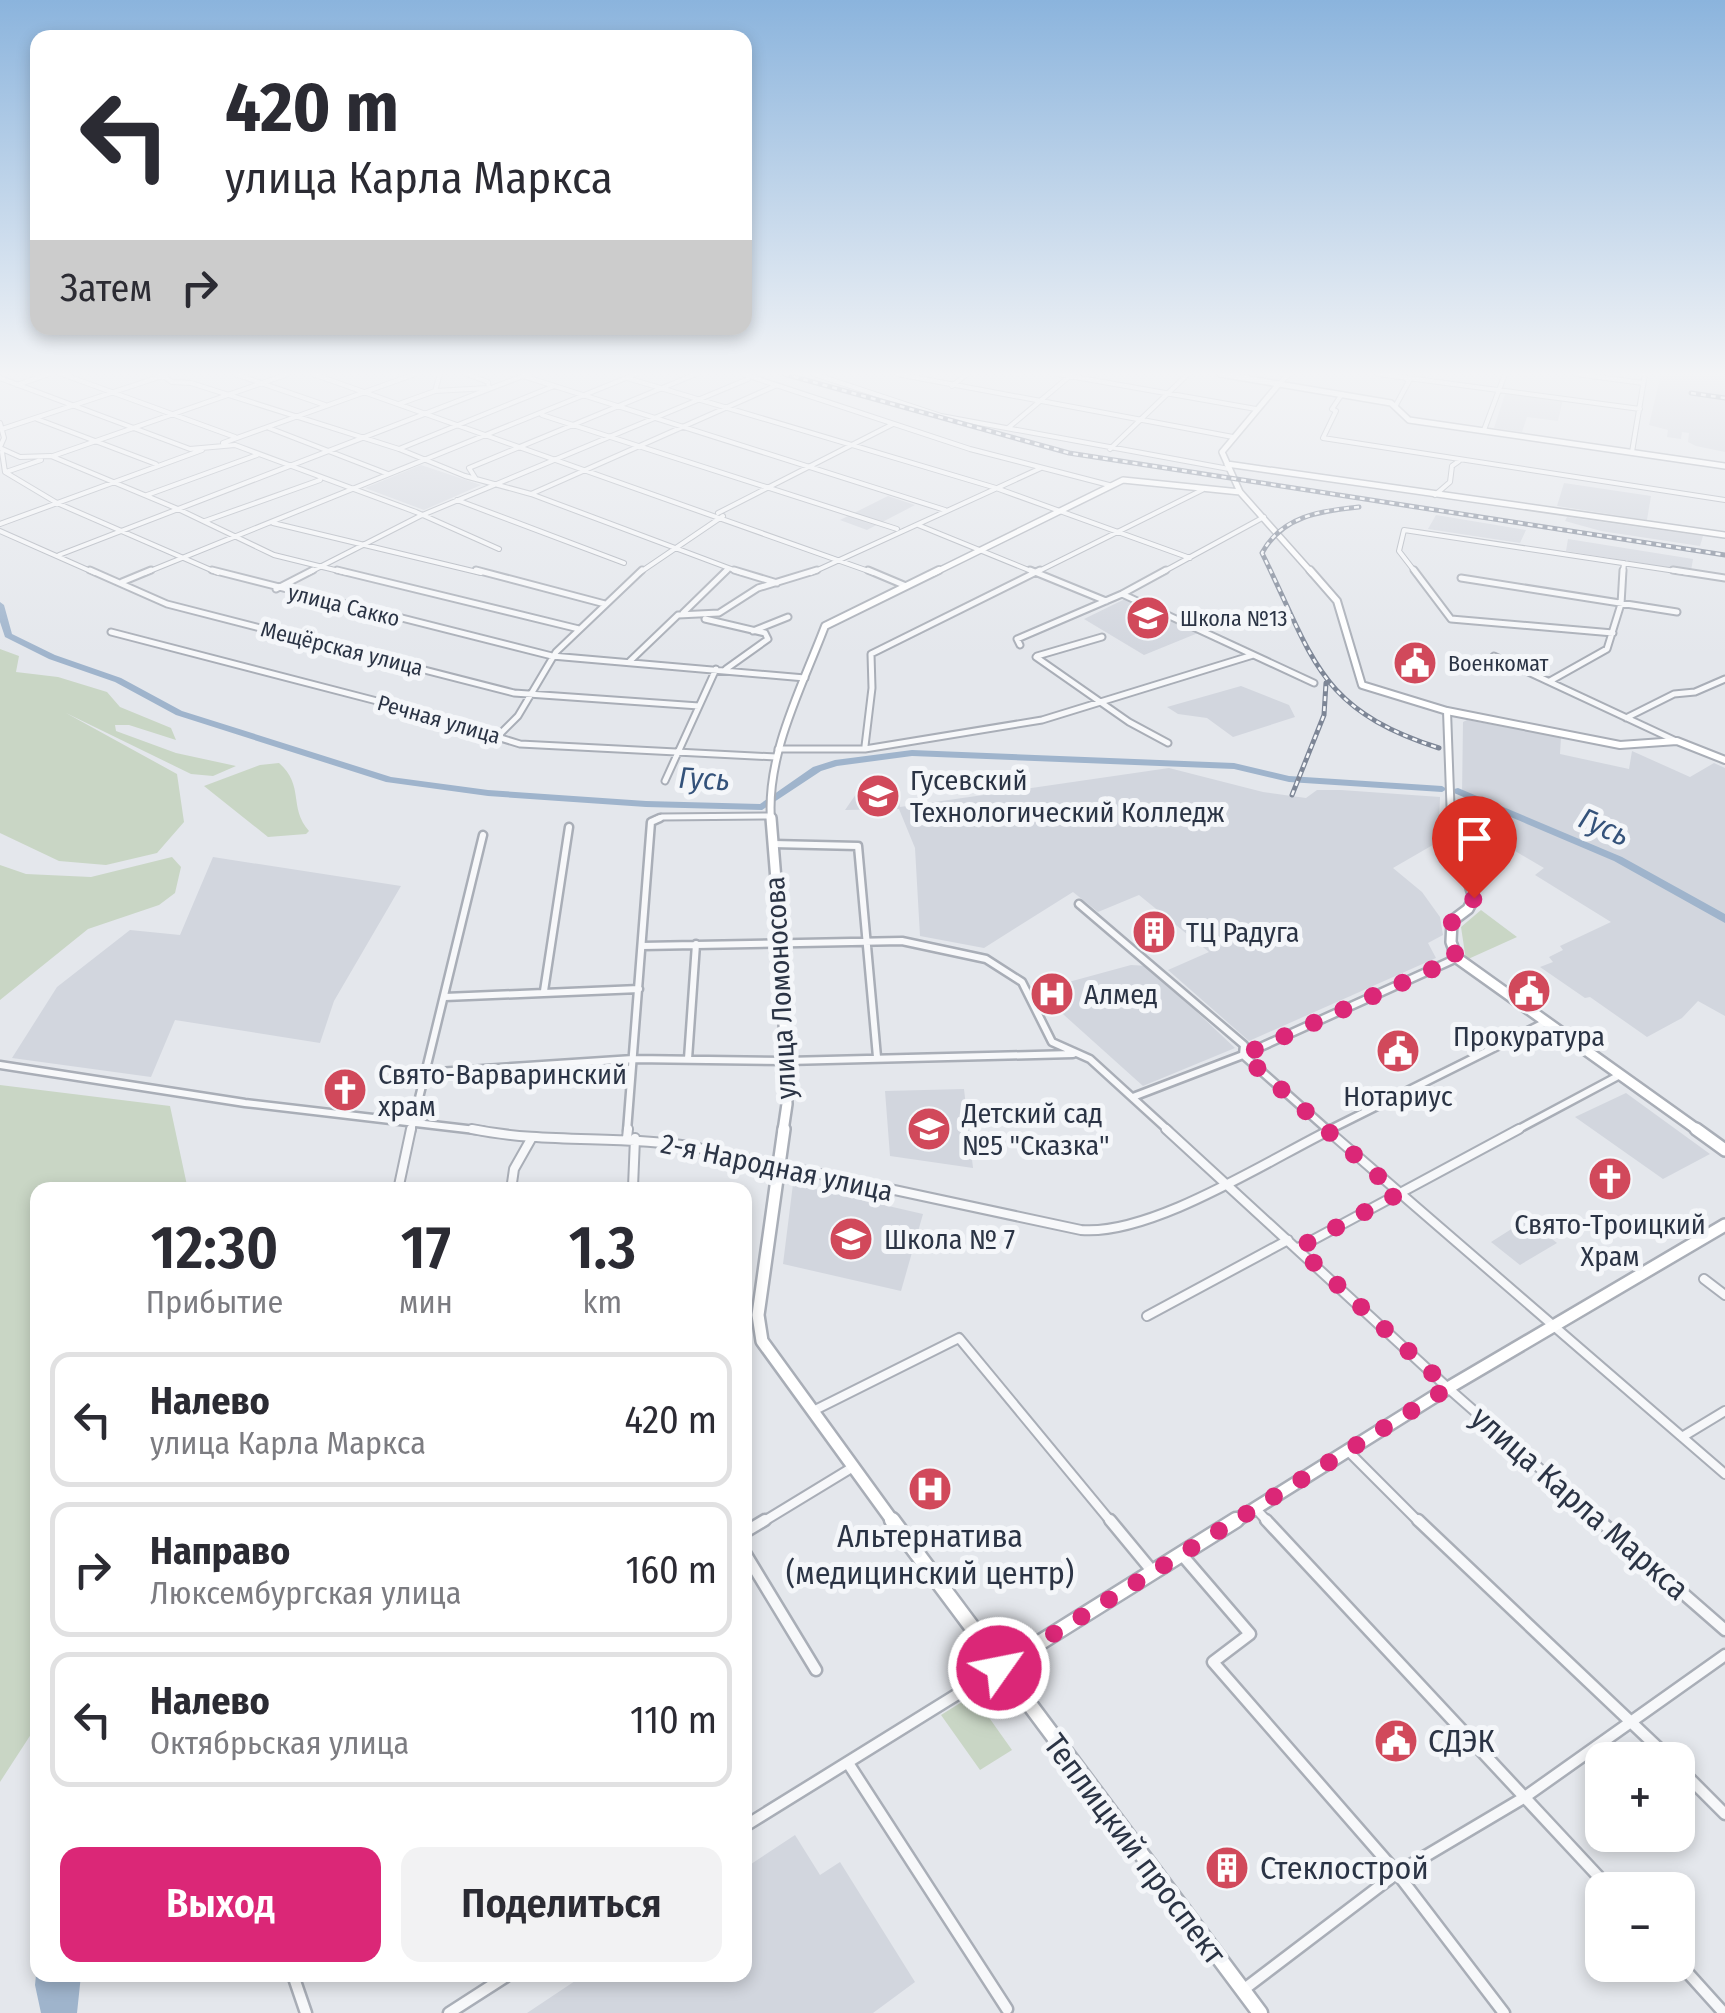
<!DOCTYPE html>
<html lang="ru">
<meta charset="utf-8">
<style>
body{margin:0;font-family:"Fira Sans Condensed",sans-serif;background:#f2f2f3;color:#2b2b33;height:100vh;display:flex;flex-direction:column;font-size:38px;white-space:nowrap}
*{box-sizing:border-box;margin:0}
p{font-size:32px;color:#7c7c81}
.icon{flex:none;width:55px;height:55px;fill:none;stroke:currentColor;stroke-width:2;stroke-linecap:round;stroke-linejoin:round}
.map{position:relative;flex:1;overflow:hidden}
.sheet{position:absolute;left:30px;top:1182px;width:722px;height:800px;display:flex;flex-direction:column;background:#fff;border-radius:20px;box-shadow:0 5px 15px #0003}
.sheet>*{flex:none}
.top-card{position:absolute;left:30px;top:30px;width:722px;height:305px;border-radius:20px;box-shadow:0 5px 15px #0003;background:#fff;color:#2b2b33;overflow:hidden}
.tools{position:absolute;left:1585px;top:1742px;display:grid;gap:20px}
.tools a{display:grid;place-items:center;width:110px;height:110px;border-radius:20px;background:#fff;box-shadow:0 5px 15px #0003;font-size:50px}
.pin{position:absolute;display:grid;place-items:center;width:85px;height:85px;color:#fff;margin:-102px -42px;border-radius:50% 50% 50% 0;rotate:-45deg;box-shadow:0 0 10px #0007}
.pin .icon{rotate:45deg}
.me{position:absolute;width:110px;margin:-55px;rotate:57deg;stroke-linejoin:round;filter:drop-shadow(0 0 8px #0008)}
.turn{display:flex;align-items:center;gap:35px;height:210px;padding:0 30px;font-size:45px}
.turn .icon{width:130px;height:130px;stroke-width:2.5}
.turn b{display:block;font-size:70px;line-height:85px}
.then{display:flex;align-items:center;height:95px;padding:0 30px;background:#0003;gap:20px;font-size:38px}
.eta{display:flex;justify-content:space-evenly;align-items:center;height:170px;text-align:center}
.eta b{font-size:60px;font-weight:600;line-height:70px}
.primary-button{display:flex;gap:20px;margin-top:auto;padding:20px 30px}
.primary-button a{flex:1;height:115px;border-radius:20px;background:#db2777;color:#fff;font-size:40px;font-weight:600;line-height:115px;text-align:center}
.primary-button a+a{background:#f2f2f3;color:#2b2b33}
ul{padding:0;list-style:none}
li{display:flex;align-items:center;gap:30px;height:135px;margin:0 20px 15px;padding:0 10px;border:5px solid #e1e1e2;border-radius:20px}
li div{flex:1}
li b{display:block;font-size:38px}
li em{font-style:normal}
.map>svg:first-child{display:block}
.built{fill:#d2d6de}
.green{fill:#c9d6c5}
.water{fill:#9fb4cc}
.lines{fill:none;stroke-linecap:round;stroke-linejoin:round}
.river{fill:#9fb4cc;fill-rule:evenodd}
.street-far4-casing{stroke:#a9aeb7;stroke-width:6}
.street-far3-casing{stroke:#a9aeb7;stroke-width:9}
.street-far2-casing{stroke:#a9aeb7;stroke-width:11}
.street-far1-casing{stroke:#a9aeb7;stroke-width:12}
.street-casing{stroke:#a9aeb7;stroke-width:15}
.secondary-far4-casing{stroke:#a9aeb7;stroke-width:8}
.secondary-far3-casing{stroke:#a9aeb7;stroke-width:10}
.secondary-far2-casing{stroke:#a9aeb7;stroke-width:14}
.secondary-far1-casing{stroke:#a9aeb7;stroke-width:16}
.secondary-casing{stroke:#a9aeb7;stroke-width:19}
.street-far4{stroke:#f7f8fa;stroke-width:4}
.street-far3{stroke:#f7f8fa;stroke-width:5}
.street-far2{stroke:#f7f8fa;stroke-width:6}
.street-far1{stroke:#f7f8fa;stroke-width:8}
.street{stroke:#f7f8fa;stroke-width:10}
.secondary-far4{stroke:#fff;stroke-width:5}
.secondary-far3{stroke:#fff;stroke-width:6}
.secondary-far2{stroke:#fff;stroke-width:9}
.secondary-far1{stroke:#fff;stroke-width:11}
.secondary{stroke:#fff;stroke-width:14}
.rail-casing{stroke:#7d8696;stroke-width:5}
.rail{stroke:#f4f6f9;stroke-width:2.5;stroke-dasharray:5;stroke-linecap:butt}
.route{stroke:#db2777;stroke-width:18;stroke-dasharray:0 32.4}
.labels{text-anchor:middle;stroke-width:10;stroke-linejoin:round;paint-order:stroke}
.far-street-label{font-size:22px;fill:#2b3445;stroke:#f4f6f9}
.far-poi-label{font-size:22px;fill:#2b3445;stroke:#f4f6f9;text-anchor:start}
.poi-label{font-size:28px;fill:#2b3445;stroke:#f4f6f9;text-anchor:start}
.street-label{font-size:28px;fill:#2b3445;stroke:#f4f6f9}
.water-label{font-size:30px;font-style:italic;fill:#34527a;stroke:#f4f6f9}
.near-street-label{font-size:32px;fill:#2b3445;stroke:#f4f6f9}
.near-poi-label{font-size:32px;fill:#2b3445;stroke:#f4f6f9;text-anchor:start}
</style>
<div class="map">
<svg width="1725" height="2013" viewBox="0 0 1725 2013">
<rect width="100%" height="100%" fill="#e4e7ec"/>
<!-- built -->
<path class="built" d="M1661,374H1725V452L1696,446L1688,442L1689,433L1682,432L1681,439L1667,437L1668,430L1649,425Z
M1506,391L1563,399L1558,421L1527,417L1522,432L1494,428Z
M421,465L481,485L424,510L365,488Z
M1564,483L1651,496L1647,520L1557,506Z
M888,496L915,505L867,530L840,520Z
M1436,515L1526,530L1520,543L1428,529Z
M1567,517L1703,536L1700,546L1601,531L1565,521Z
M1568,539L1693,559L1691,571L1566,551Z
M1125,599L1198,633L1144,655L1084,619Z
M1241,686L1289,705L1295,717L1233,737L1207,718L1178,714L1167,707Z
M1467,720L1561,737L1560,754L1629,769L1632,751L1690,777L1714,763L1725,768V1016L1698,1001L1682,1018L1647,1037L1590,997L1585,998L1540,967L1553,962L1549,957L1563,950L1560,946L1611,922L1535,875L1544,868L1488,835L1512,818L1462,796L1463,722Z
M1169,768L1263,792L1306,798L1317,790H1341L1440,797L1438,842L1393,868L1422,892L1440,917L1443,935L1428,943L1436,958L1249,1041L1168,970L1209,952L1139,895L1098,912L1073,892L984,948L920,936L915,848L899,809L845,810L861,787L896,786L900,807Z
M213,857L401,886L334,1001L320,1043L175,1020L151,1077L12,1058L57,987L130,930L180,935Z
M1131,965L1148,966L1235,1048L1143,1086L1054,1006L1065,983Z
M964,1089L973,1168L890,1156L885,1091Z
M1626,1093L1710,1154L1663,1179L1575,1117Z
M793,1184L923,1214L901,1291L783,1264Z
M1527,1219L1557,1243L1520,1265L1491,1242Z
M795,1835L820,1875L840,1862L915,1982L873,2013H527L584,1975H745V1868Z"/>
<!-- green -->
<path class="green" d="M0,649L19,656L16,672L58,677L107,692L120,707L171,728L176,740L129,725H115L116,731L176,753L236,766L213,776L191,774L66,713L177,774L184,822L157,853L106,865L59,861L0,833Z
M279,763C305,786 288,807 309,831L306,834L268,837L204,786L260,765Z
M172,857L181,867L175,893L159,905L88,929L0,1000V865L26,874L91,877Z
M1481,910L1517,937L1466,960L1461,927Z
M0,1085L170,1106L188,1190H38L37,1725L0,1782Z
M973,1695L1012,1750L980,1770L941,1715Z"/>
<!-- water -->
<path class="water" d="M37,1965L38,1975H81L77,2013H41L35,1985Z"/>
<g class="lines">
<!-- river -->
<path class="river" d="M0,602L4,605L12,634L55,655L121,678L182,711L391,777L488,790L646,801L760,804L813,767L835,760L912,750L1234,763L1289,776L1442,786L1447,789L1442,792L1289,782L1234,769L912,756L837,766L821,771L762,810L646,807L488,796L386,782L176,715L115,682L49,659L5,637L0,622Z
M1458,788L1622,857L1725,914V923L1614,861L1454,793V789Z"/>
<defs>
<path id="street-far4" d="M62,374L235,437
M160,374L172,382L191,383L399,449L465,476L531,494L742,573
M235,374L325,405
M313,374L874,573
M467,374L488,382L489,388
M743,374L970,449L1109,485
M814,374L941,416L1229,469
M897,374L1233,437
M1058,374L1256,409
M1378,374L1640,409
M1576,374L1643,383
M523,376L945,510
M0,378L190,449L235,445L416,512L499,549
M627,378L996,488L1190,558
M17,385L49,374
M1278,385L1289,374
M952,386L967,374
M435,391L440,374
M1342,394L1332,409L1336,411L1323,438L1725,500
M399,404L435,391L488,388
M1396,405L1409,381L1404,377
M542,415L897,529
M37,419L156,464
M0,423L4,438L0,447
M269,428L388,474
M1008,428L1071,375
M2,429L165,375
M1484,430L1505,374
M223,443L415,374
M0,448L20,457L51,456L178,509L274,555L347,573
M399,449L554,386
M1110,449L1188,374
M2,452L5,472L57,503L218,573
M1632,452L1645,374
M53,456L288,374
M6,472L41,460
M476,479L469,468L696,374
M531,494L775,386
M147,495L257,455
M1435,495L1450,482L1452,466L1459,461
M457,500L624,563
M718,513L893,424
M205,521L320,480
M273,523L481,573
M0,524L202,450
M918,525L1036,573
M0,531L95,573
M59,555L528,374
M145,573L636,374
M308,573L420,516L748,379
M639,573L723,516
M724,573L728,569
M811,573L1041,468
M1035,573L1202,490
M1161,573L1264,517
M1416,573L1399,551L1404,530L1689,573
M1623,573L1624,563"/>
<path id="street-far3" d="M90,570L167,604L514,693L699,706
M212,570L552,656L805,678
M337,570L579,629
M476,570L605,604
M734,570L777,583
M868,570L906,586
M1030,570L1106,601
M1414,570L1451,619L1613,633
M1673,570L1725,578
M1461,578L1677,612
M122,582L151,570
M276,589L313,570
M1122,594L1314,683
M683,613L727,570
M705,619L765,633L768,639L726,669
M753,631L788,617
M111,632L400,707L520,744L776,757
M1020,645L1017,639L1122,594L1166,570
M1037,656L1102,637
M1494,656L1674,740
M1036,657L1129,722L1168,743
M630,661L678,615L719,613L758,588L817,570
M1550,681L1607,649L1621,604L1623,570
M1626,718L1674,694L1695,692L1725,679
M500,734L518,716L556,652L642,570
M865,746L872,688L871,654L1040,570
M778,749H865L1042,720L1253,655
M665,781L716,669
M655,820L662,817L769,816"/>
<path id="street-far2" d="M773,844L858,846L877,1057
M1079,904L1244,1045L1243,1055L1329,1131
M642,946L902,941L986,959L1022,982L1052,1042L1090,1059L1169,1131
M544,991L569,827
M445,997L639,989
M688,1059L696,944
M0,1065L245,1103L484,1131
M422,1073L633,1059L787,1061L1073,1054
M1133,1097L1243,1055L1457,958
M411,1131L483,835
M627,1131L651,822L660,818
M1327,1131L1544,1023
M1515,1131L1618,1076"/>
<path id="street-far1" d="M472,1129C544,1144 617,1135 689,1146L1081,1230C1151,1236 1267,1161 1332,1129
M1166,1129L1448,1388L1602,1523
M1326,1129L1725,1474
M627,1138L628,1129
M398,1190L411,1129
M511,1190L514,1169L531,1139
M616,1190L633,1187L635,1138
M1298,1248L1519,1129
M1704,1279L1725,1295
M1147,1316L1288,1240
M813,1411L959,1338L1112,1523
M1682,1437L1725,1411
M1348,1451L1420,1523
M1256,1509L1269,1523
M761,1523L853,1467"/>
<path id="street" d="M1110,1520L1153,1572
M1266,1520L1611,1890
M1418,1520L1671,1760
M1599,1520L1725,1630
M745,1532L765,1520
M745,1553L816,1670
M1182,1555L1250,1634L1213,1662L1397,1873L1504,2013
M848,1763L1007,2009
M1678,1767L1725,1814
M745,1826L998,1669
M1678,1962L1724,2013
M293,1975L306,2013
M1243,1990L1397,1873L1525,1797L1725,1655
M449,2013L508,1975"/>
<path id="secondary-far4" d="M1220,374L1391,403L1409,420L1725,466
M1278,385L1222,452L1240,492L1312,573
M1227,464L1725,535
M934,573L1123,480L1240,492"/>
<path id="secondary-far3" d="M1310,570L1337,601L1362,685L1447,711L1620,745L1677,741L1725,760
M1447,711L1451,820
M771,820C766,754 802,687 825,626L939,570"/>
<path id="secondary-far2" d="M771,818L781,942L787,1104L783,1131
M1450,818L1474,898L1468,909L1452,921L1451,942L1457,958L1699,1131"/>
<path id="secondary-far1" d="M784,1129L758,1315L762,1341L894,1523
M1696,1129L1725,1150
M1232,1523L1448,1388L1725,1225"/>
<path id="secondary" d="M892,1520L1260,2013
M999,1668L1236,1520"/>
</defs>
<!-- street-far4 casing -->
<use href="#street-far4" class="street-far4-casing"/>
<!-- street-far3 casing -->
<use href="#street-far3" class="street-far3-casing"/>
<!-- street-far2 casing -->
<use href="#street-far2" class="street-far2-casing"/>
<!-- street-far1 casing -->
<use href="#street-far1" class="street-far1-casing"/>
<!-- street casing -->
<use href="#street" class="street-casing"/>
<!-- secondary-far4 casing -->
<use href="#secondary-far4" class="secondary-far4-casing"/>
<!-- secondary-far3 casing -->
<use href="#secondary-far3" class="secondary-far3-casing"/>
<!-- secondary-far2 casing -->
<use href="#secondary-far2" class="secondary-far2-casing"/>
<!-- secondary-far1 casing -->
<use href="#secondary-far1" class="secondary-far1-casing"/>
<!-- secondary casing -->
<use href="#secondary" class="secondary-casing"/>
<!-- street-far4 -->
<use href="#street-far4" class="street-far4"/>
<!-- street-far3 -->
<use href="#street-far3" class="street-far3"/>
<!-- street-far2 -->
<use href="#street-far2" class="street-far2"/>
<!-- street-far1 -->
<use href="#street-far1" class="street-far1"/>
<!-- street -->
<use href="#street" class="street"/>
<!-- secondary-far4 -->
<use href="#secondary-far4" class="secondary-far4"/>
<!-- secondary-far3 -->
<use href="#secondary-far3" class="secondary-far3"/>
<!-- secondary-far2 -->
<use href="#secondary-far2" class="secondary-far2"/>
<!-- secondary-far1 -->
<use href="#secondary-far1" class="secondary-far1"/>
<!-- secondary -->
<use href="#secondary" class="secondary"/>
<defs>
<path id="rail" d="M784,374L1069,453L1725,555
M1691,393L1725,398
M1359,507C1320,511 1282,516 1262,553C1314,658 1317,709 1439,748
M1292,795L1324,715L1326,683"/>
</defs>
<!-- rail casing -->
<use href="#rail" class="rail-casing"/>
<!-- rail -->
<use href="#rail" class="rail"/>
</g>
<!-- sky -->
<linearGradient id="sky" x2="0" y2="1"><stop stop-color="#8bb4dd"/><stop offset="0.57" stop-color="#f3f4f6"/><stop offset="1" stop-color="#f3f4f6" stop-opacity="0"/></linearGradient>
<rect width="1725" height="656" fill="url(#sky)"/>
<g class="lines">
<!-- route -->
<path class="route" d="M999,1668L1448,1388L1298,1248L1398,1194L1243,1055L1457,958L1450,942L1452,921L1468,909L1474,898"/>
</g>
<!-- icons -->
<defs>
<symbol id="school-disc" viewBox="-11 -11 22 22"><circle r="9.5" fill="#d1495b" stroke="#f4f6f9"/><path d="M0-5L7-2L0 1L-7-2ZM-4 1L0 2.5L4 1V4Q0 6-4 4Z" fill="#fff"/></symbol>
<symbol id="civic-disc" viewBox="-11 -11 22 22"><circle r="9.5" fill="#d1495b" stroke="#f4f6f9"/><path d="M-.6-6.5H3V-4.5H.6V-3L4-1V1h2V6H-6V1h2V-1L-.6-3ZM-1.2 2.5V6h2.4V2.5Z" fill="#fff"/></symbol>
<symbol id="university-disc" viewBox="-11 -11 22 22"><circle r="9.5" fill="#d1495b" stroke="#f4f6f9"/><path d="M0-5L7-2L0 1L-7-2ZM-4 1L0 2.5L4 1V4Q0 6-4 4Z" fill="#fff"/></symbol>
<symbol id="building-disc" viewBox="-11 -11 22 22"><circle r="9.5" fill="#d1495b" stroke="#f4f6f9"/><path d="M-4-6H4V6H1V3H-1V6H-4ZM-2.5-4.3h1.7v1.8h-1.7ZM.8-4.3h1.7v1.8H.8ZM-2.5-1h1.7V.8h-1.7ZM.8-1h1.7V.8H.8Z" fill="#fff"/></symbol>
<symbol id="hospital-disc" viewBox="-11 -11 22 22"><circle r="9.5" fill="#d1495b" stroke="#f4f6f9"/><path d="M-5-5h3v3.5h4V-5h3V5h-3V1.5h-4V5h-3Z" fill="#fff"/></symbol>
<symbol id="church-disc" viewBox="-11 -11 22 22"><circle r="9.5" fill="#d1495b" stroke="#f4f6f9"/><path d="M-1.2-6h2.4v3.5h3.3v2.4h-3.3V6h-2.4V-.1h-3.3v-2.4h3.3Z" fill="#fff"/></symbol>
</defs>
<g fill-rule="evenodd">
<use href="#school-disc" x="1123" y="593" width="50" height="50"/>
<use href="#civic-disc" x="1390" y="638" width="50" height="50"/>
<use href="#university-disc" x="853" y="771" width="50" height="50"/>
<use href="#building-disc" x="1129" y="907" width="50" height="50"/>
<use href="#civic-disc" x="1504" y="966" width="50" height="50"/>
<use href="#hospital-disc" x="1027" y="969" width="50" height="50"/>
<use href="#civic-disc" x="1373" y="1026" width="50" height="50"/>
<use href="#church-disc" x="320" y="1065" width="50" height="50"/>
<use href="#school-disc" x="904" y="1104" width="50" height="50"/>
<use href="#church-disc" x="1585" y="1154" width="50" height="50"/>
<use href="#school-disc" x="826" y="1214" width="50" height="50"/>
<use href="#hospital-disc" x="905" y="1464" width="50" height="50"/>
<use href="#civic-disc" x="1371" y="1716" width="50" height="50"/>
<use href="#building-disc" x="1202" y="1843" width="50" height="50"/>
</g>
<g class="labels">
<!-- far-street labels -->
<g class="far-street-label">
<text transform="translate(344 605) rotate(14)" y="8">улица Сакко</text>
<text transform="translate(342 648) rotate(14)" y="8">Мещёрская улица</text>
<text transform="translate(439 719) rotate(16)" y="8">Речная улица</text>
</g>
<!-- far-poi labels -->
<g class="far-poi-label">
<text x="1180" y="626">Школа №13</text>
<text x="1448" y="671">Военкомат</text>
</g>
<!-- poi labels -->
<g class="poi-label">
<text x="910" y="790">Гусевский<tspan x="910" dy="32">Технологический Колледж</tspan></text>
<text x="1186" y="942">ТЦ Радуга</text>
<text x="1084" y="1004">Алмед</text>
<text x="1529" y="1046" text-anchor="middle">Прокуратура</text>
<text x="378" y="1084">Свято-Варваринский<tspan x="378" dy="32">храм</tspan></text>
<text x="1398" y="1106" text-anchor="middle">Нотариус</text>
<text x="962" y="1123">Детский сад<tspan x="962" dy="32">№5 "Сказка"</tspan></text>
<text x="1610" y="1234" text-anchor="middle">Свято-Троицкий<tspan x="1610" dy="32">Храм</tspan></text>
<text x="884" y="1249">Школа № 7</text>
</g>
<!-- street labels -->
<g class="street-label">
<text transform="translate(780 988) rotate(-93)" y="10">улица Ломоносова</text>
<text transform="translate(777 1167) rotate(12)" y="10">2-я Народная улица</text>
</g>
<!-- water labels -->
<g class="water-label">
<text transform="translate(704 779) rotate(3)" y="10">Гусь</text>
<text transform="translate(1604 827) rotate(24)" y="10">Гусь</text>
</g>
<!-- near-street labels -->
<g class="near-street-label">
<text transform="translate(1580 1503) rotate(41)" y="11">улица Карла Маркса</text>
<text transform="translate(1135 1849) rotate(53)" y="11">Теплицкий проспект</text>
</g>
<!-- near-poi labels -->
<g class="near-poi-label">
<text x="930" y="1547" text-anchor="middle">Альтернатива<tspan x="930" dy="37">(медицинский центр)</tspan></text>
<text x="1428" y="1752">СДЭК</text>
<text x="1260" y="1879">Стеклострой</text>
</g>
</g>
</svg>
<div class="tools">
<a>+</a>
<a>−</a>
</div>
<div class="pin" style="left:1474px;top:898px;background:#d93025"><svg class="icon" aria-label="arrive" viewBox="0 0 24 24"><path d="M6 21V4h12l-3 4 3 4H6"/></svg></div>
<svg class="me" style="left:999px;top:1668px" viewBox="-20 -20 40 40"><circle r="17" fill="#db2777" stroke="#fff" stroke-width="3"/><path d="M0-11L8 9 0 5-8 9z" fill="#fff"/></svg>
<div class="top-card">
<div class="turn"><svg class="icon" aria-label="left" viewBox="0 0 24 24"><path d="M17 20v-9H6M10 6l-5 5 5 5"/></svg><div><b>420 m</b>улица Карла Маркса</div></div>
<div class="then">Затем<svg class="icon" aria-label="right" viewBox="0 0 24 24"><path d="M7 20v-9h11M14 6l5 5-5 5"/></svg></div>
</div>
<section class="sheet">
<div class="eta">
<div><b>12:30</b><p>Прибытие</p></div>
<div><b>17</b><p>мин</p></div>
<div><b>1.3</b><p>km</p></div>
</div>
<ul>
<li><svg class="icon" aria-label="left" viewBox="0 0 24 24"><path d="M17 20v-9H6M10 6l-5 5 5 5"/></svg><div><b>Налево</b><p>улица Карла Маркса</p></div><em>420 m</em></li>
<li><svg class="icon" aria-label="right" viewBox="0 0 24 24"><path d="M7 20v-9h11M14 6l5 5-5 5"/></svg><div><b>Направо</b><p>Люксембургская улица</p></div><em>160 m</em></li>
<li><svg class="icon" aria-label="left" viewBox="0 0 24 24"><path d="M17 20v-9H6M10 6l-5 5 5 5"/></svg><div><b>Налево</b><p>Октябрьская улица</p></div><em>110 m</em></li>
</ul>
<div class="primary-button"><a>Выход</a><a>Поделиться</a></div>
</section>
</div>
